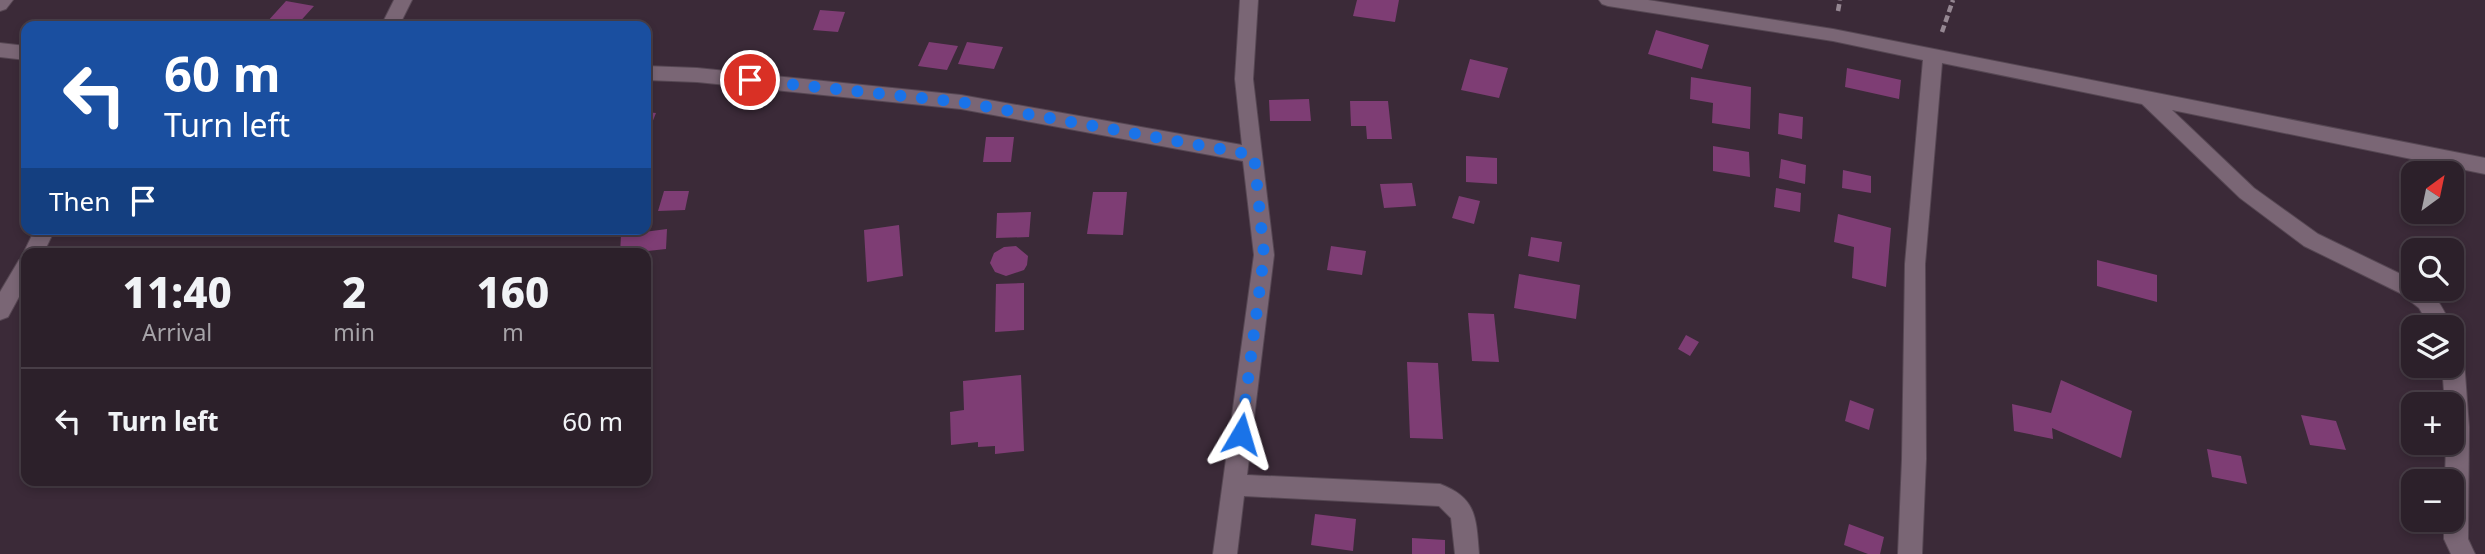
<!DOCTYPE html>
<meta charset="utf-8">
<style>
body{margin:0;font-family:"Noto Sans",sans-serif;background:#382d36;color:#f1f3f6;height:100vh;display:flex;flex-direction:column;font-size:26px;white-space:nowrap}
*{box-sizing:border-box;margin:0}
p{font-size:23px;color:#a6a3a8}
.icon{flex:none;width:38px;height:38px;fill:none;stroke:currentColor;stroke-width:2;stroke-linecap:round;stroke-linejoin:round}
.map{position:relative;flex:1;overflow:hidden}
.side{position:absolute;left:21px;top:248px;width:630px;height:238px;display:flex;flex-direction:column;background:#2c202a;border-radius:14px;box-shadow:0 4px 10px #0003,0 0 0 2px #483e47}
.side>*{flex:none}
.guide{position:absolute;left:21px;top:21px;width:630px;height:214px;border-radius:14px;box-shadow:0 4px 10px #0003,0 0 0 2px #483e47;background:#1a4fa0;color:#fff;overflow:hidden}
.needle{width:46px;rotate:33deg}
.controls{position:absolute;left:2401px;top:161px;display:grid;gap:14px}
.controls a{display:grid;place-items:center;width:63px;height:63px;border-radius:14px;background:#2c202a;box-shadow:0 4px 10px #0003,0 0 0 2px #483e47;font-size:35px}
.pin{position:absolute;display:grid;place-items:center;width:60px;height:60px;color:#fff;margin:-30px;border:4px solid #fff;border-radius:50%;box-shadow:0 2px 7px #0007}
.me{position:absolute;width:77px;margin:-38px;rotate:7deg;stroke-linejoin:round;filter:drop-shadow(0 0 5px #0008)}
.turn{display:flex;align-items:center;gap:24px;height:147px;padding:0 28px;font-size:32px}
.turn .icon{width:91px;height:91px;stroke-width:2.5}
.turn b{display:block;font-size:49px;line-height:60px}
.then{display:flex;align-items:center;height:66px;padding:0 28px;background:#0003;gap:14px;font-size:26px}
.eta{display:flex;justify-content:space-evenly;align-items:center;height:119px;text-align:center}
.eta b{font-size:42px;font-weight:800;line-height:49px}
ul{padding:0;list-style:none}
li{display:flex;align-items:center;gap:21px;height:105px;padding:0 28px;border-top:2px solid #483e47}
li div{flex:1}
li b{display:block;font-size:26px}
li em{font-style:normal}
.map>svg:first-child{display:block}
.building{fill:#7e3d74}
.lines{fill:none;stroke-linecap:round;stroke-linejoin:round}
.street-casing{stroke:#564753;stroke-width:2}
.path{stroke:#958792;stroke-width:4.5;stroke-dasharray:7 3.5;stroke-linecap:butt}
.street{fill:#7a6675;fill-rule:evenodd}
.route{stroke:#1a73e8;stroke-width:12;stroke-dasharray:0 21.6}
</style>
<div class="map">
<svg width="2485" height="554" viewBox="0 0 2485 554">
<rect width="100%" height="100%" fill="#3b2a38"/>
<!-- building -->
<path class="building" d="M1357,0H1399L1395,22L1353,16Z
M286,1L314,6L296,26L267,22Z
M820,10L845,12L838,32L813,30Z
M1656,30L1709,45L1702,69L1648,54Z
M929,42L958,46L947,70L918,66Z
M967,42L1003,47L994,69L958,64Z
M1470,59L1508,68L1499,98L1461,90Z
M1847,68L1901,80L1899,99L1845,87Z
M1691,77L1751,87L1750,129L1712,123L1713,103L1690,99Z
M1309,99L1311,121H1270L1269,100Z
M1350,101H1388L1392,139H1367L1366,126H1351Z
M646,112L656,113L646,138Z
M1779,113L1803,117L1802,139L1778,134Z
M986,137H1014L1011,162H983Z
M1713,146L1749,152L1750,177L1713,171Z
M1466,156L1497,158V184L1466,182Z
M1781,159L1806,165L1805,184L1779,178Z
M1843,170L1871,176V193L1842,188Z
M1412,183L1416,206L1384,208L1380,184Z
M1776,188L1801,193L1800,212L1774,207Z
M664,191H689L685,210L658,211Z
M1093,192H1127L1123,235L1087,234Z
M1459,196L1480,201L1474,224L1452,218Z
M1031,212L1029,237L996,238L997,213Z
M1838,214L1891,228L1886,287L1852,278L1854,247L1834,242Z
M899,225L903,276L867,282L864,230Z
M667,229L666,249L620,254L621,235Z
M1531,237L1562,242L1559,262L1528,256Z
M1016,246L1028,256L1027,265L1024,270L1006,276L995,272L990,263L994,253L1004,247Z
M1331,246L1366,251L1362,275L1327,270Z
M2097,260L2157,275V302L2097,286Z
M1519,274L1580,285L1576,319L1514,308Z
M1024,283V330L995,332L996,284Z
M1468,313L1494,314L1499,362L1472,361Z
M1686,335L1699,342L1690,356L1678,349Z
M1407,362L1438,363L1443,439L1410,438Z
M1021,375L1024,451L995,454V446L978,447V442L951,445L950,412L964,410L963,381Z
M2061,380L2132,411L2121,458L2052,428L2053,439L2014,431L2012,404L2051,413Z
M1850,400L1874,409L1869,430L1845,421Z
M2301,415L2336,421L2346,450L2310,445Z
M2207,449L2241,456L2247,484L2212,477Z
M1315,514L1356,519L1353,551L1311,545Z
M1849,524L1884,537L1880,554H1868L1844,545Z
M1412,538L1445,540V554H1412Z"/>
<g class="lines">
<defs>
<path id="street" d="M0,0H13L6,9L0,11Z
M394,0H412L399,26H381Z
M1240,0H1258L1253,79L1274,255L1247,475L1440,484C1477,498 1476,518 1479,554H1455L1451,518L1439,506L1244,496L1237,554H1213L1254,255L1243,161L961,109L697,82L646,80V66L697,68L961,95L1242,145L1235,79Z
M1599,0H1648L1833,29L2485,158V174L2172,110L2254,188L2318,234L2413,280V289C2437,289 2442,308 2452,327H2430L2419,308L2400,293L2304,246L2240,198L2142,104L1942,63L1925,264L1926,459L1922,554H1898L1902,459L1905,264L1923,60L1833,41L1608,6L1602,4Z
M0,43L26,46V60L0,57Z
M35,229H55L43,254H26V284L8,317L0,320V292L19,260L25,258L23,254Z
M2452,338L2460,341L2463,347L2469,427L2468,539L2475,554H2451L2444,539V520H2452V481H2445L2446,443H2452V404H2445L2442,366H2452Z"/>
</defs>
<!-- street casing -->
<use href="#street" class="street-casing"/>
<!-- path -->
<path class="path" d="M1838,11L1840,0
M1942,32L1953,0"/>
<!-- street -->
<use href="#street" class="street"/>
</g>
<g class="lines">
<!-- route -->
<path class="route" d="M750,80L961,102L1254,155L1264,255L1241,434"/>
</g>
</svg>
<div class="controls">
<a><svg class="needle" viewBox="-14 -14 28 28"><path d="M0-13l5 13h-10z" fill="#e53935"/><path d="M0 13l5-13h-10z" fill="#a6a3a8"/></svg></a>
<a><svg class="icon" aria-label="search" viewBox="0 0 24 24"><circle cx="10" cy="10" r="6"/><path d="M15 15l6 6"/></svg></a>
<a><svg class="icon" aria-label="layers" viewBox="0 0 24 24"><path d="M12 4l9 5-9 5-9-5zM3 14l9 5 9-5"/></svg></a>
<a>+</a>
<a>−</a>
</div>
<div class="pin" style="left:750px;top:80px;background:#d93025"><svg class="icon" aria-label="arrive" viewBox="0 0 24 24"><path d="M6 21V4h12l-3 4 3 4H6"/></svg></div>
<svg class="me" style="left:1241px;top:434px" viewBox="-20 -20 40 40"><path d="M0-17L14 15 0 8-14 15z" fill="#1a73e8" stroke="#fff" stroke-width="4"/></svg>
<div class="guide">
<div class="turn"><svg class="icon" aria-label="left" viewBox="0 0 24 24"><path d="M17 20v-9H6M10 6l-5 5 5 5"/></svg><div><b>60 m</b>Turn left</div></div>
<div class="then">Then<svg class="icon" aria-label="arrive" viewBox="0 0 24 24"><path d="M6 21V4h12l-3 4 3 4H6"/></svg></div>
</div>
<section class="side">
<div class="eta">
<div><b>11:40</b><p>Arrival</p></div>
<div><b>2</b><p>min</p></div>
<div><b>160</b><p>m</p></div>
</div>
<ul>
<li><svg class="icon" aria-label="left" viewBox="0 0 24 24"><path d="M17 20v-9H6M10 6l-5 5 5 5"/></svg><div><b>Turn left</b></div><em>60 m</em></li>
</ul>
</section>
</div>
